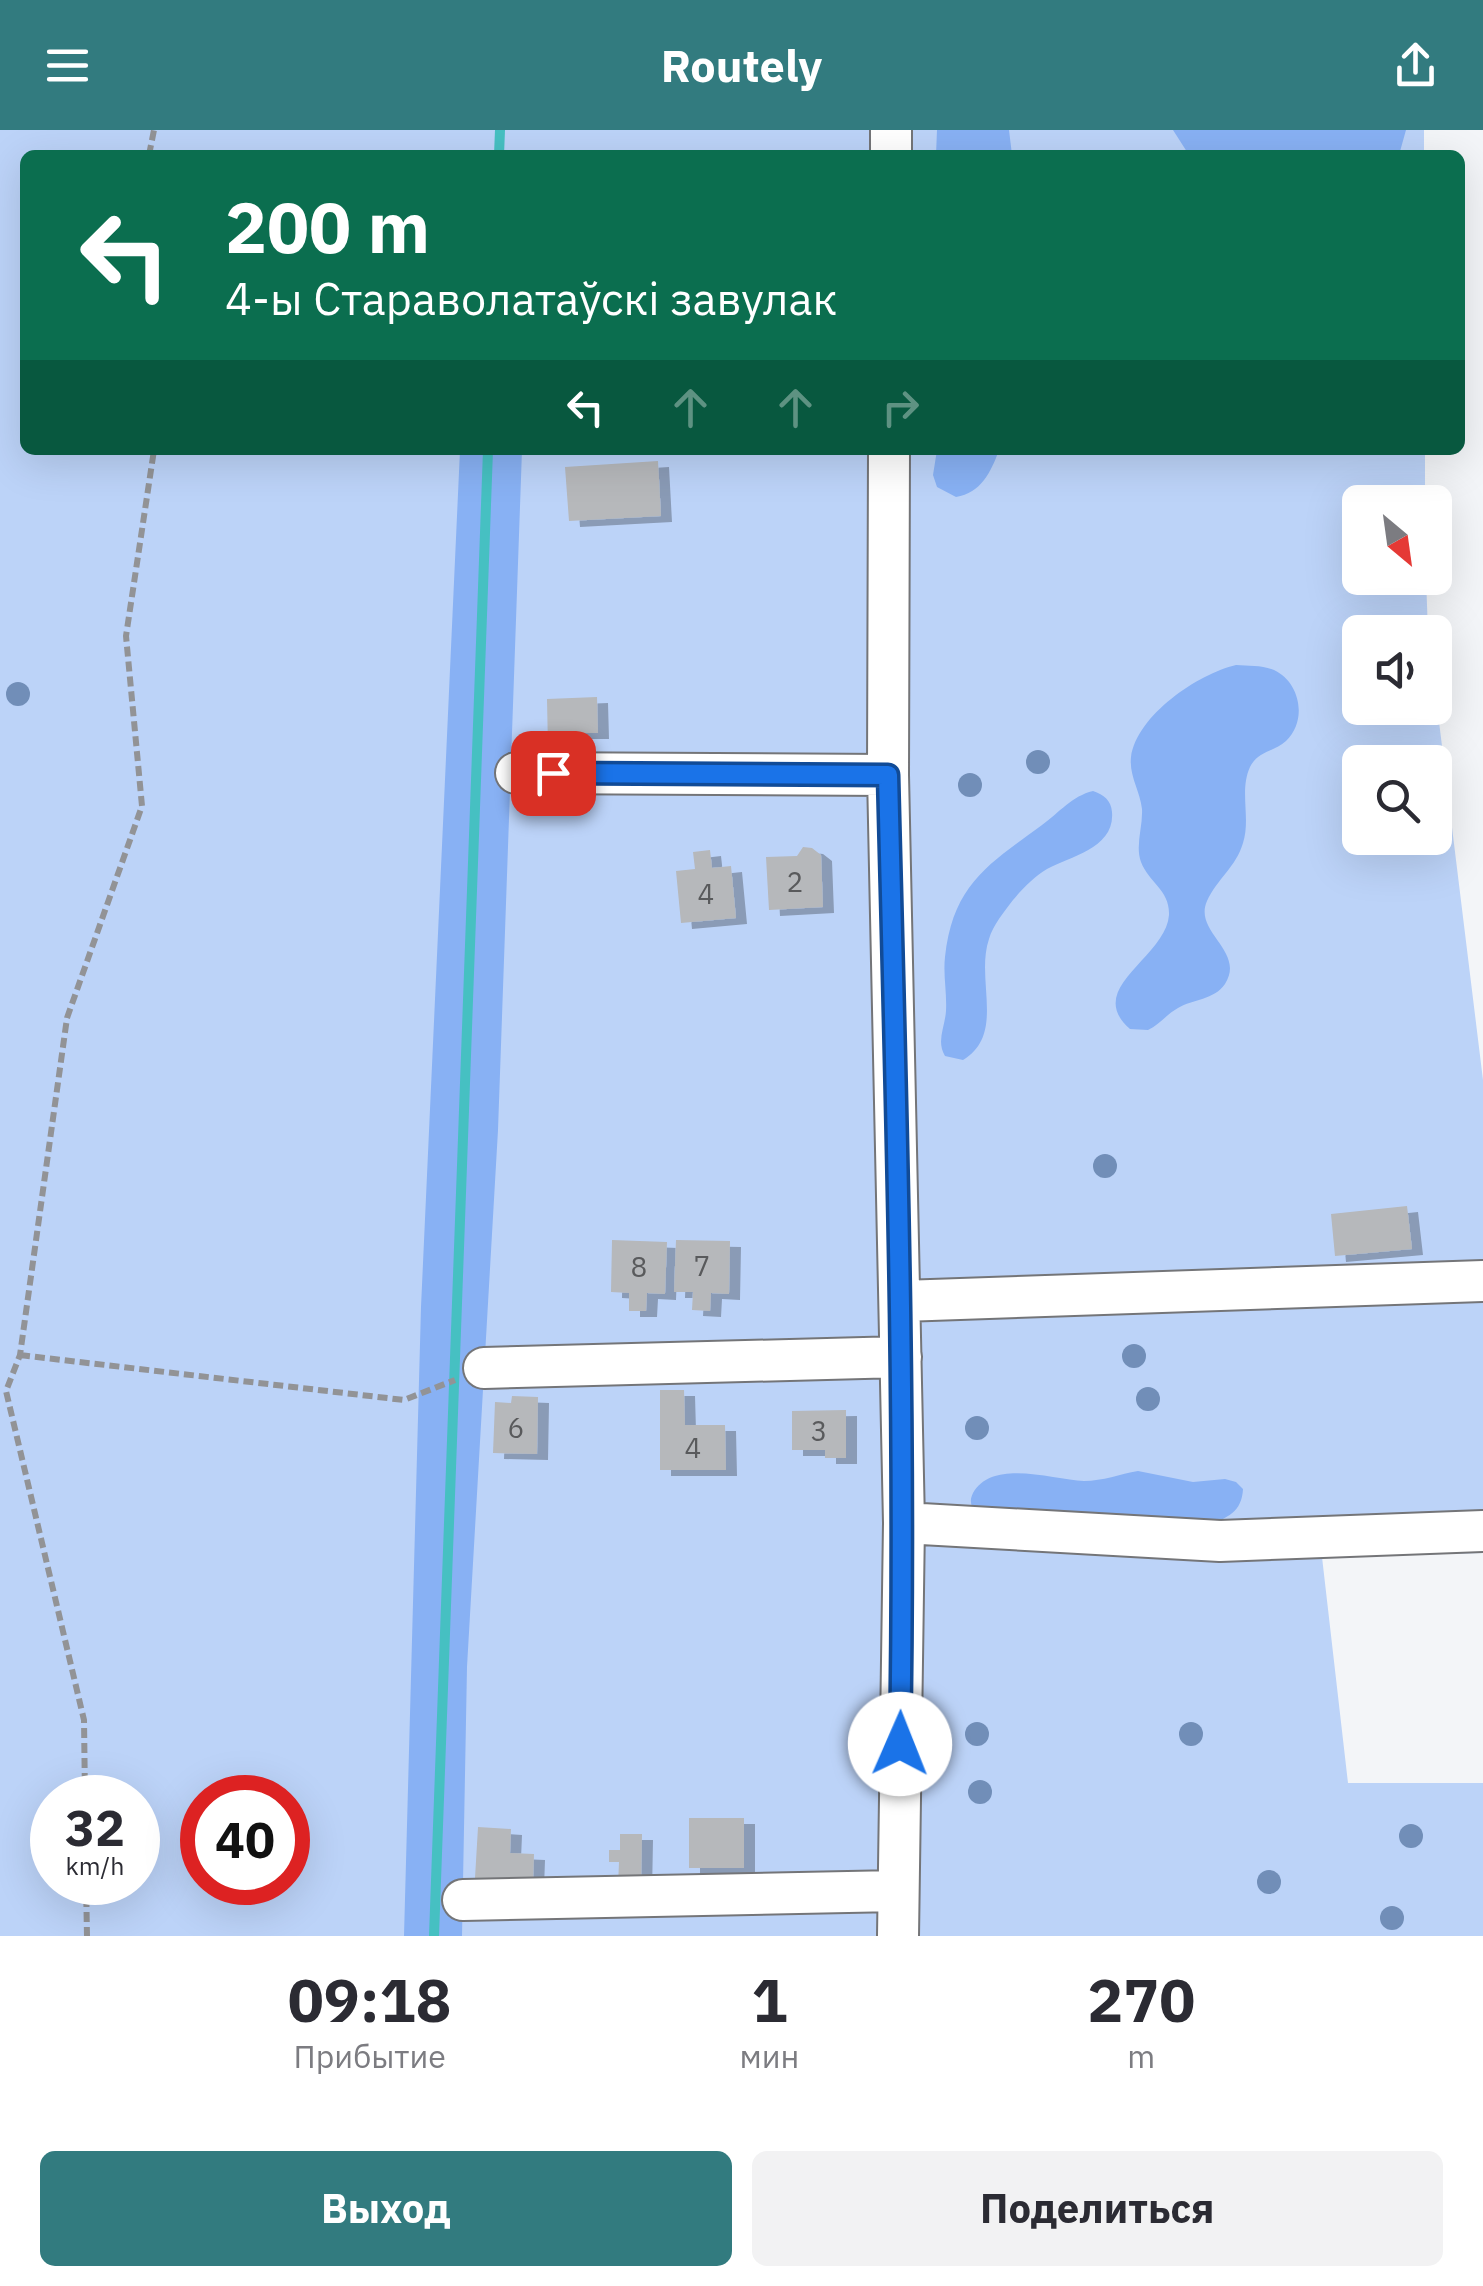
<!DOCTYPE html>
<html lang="ru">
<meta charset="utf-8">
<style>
body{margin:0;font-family:"IBM Plex Sans",sans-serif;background:#f2f2f3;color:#2b2b33;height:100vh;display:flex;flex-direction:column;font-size:38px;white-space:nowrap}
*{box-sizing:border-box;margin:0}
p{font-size:32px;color:#7c7c81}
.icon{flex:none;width:55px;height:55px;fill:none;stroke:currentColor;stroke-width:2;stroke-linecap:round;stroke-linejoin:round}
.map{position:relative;height:1806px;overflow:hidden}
.panel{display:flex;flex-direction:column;background:#fff;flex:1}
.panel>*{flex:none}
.guide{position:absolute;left:20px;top:20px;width:1445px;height:305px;border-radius:15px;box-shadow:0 10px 40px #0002;background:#0b6e4f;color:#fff;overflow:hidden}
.needle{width:65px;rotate:151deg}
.fabs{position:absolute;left:1342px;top:355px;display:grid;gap:20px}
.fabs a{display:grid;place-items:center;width:110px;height:110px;border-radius:15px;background:#fff;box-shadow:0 10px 40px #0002;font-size:50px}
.speed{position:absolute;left:30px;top:1645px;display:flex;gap:20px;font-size:50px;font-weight:700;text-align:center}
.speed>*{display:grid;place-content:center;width:130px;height:130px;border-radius:50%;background:#fff;box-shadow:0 10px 40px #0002;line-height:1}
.speed small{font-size:25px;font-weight:400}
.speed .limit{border:15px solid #d22;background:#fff;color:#111}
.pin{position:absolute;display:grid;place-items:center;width:85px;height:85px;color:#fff;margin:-42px;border-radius:20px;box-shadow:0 5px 15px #0006}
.me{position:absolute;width:110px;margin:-55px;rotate:1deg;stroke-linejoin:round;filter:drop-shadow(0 0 8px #0008)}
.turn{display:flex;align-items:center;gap:35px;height:210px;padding:0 40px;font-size:45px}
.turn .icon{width:130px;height:130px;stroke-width:2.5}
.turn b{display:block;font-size:70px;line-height:85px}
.lanes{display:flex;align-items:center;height:95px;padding:0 40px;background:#0003;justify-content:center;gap:50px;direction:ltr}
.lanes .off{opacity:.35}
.eta{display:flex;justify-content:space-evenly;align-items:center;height:170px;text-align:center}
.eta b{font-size:60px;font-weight:800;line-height:70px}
.button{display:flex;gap:20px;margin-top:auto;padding:20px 40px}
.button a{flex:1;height:115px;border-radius:15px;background:#327b7f;color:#fff;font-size:40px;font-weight:800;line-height:115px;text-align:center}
.button a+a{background:#f2f2f3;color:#2b2b33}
header{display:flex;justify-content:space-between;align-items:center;height:130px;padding:0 40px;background:#327b7f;color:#fff;font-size:45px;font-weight:800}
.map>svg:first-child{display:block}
.green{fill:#bcd3f8;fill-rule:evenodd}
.forest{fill:#88b1f4}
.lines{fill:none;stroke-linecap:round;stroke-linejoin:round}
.stream{stroke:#46c0c2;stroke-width:10}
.building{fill:#b6b8bb;filter:url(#shadow)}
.minor-casing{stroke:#747578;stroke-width:44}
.path{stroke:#929396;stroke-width:6;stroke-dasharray:10 5;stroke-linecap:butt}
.minor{stroke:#fff;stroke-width:40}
.tree{fill:#718eb8}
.route-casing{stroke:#114b97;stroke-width:25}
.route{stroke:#1a73e8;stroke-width:18}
.labels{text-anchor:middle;stroke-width:10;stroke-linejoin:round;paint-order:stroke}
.number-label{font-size:28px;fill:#595a5c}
</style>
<header><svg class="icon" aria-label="menu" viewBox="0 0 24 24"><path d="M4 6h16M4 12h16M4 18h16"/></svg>Routely<svg class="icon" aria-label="share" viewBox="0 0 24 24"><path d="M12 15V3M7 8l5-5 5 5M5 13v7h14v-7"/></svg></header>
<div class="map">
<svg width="1483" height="1806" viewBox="0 0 1483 1806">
<defs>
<filter id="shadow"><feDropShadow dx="11" dy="6" stdDeviation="0" flood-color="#0004"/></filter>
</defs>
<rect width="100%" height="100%" fill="#f3f5f8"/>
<!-- green -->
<path class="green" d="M0,0H1424V25H25V320H1425V372H1360V448H1426L1428,502H1360V578H1435V559L1483,950V1423L1322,1427L1348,1653H1483V1806H0ZM1360,632H1435V708H1360ZM52,1668H138V1752H52ZM202,1668H288V1752H202Z"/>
<!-- forest -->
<path class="forest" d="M937,0H1009L1012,25H936Z
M1173,0H1406L1399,25H1189Z
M460,320H522L498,1000L467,1537L462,1806H404L421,1177Z
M937,320H999C991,342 981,363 956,367L937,357L933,345Z
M1236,535C1249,536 1262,535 1274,540C1300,552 1308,590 1286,611C1274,622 1258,621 1250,637C1239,661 1251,688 1243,713C1236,737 1217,749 1207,771C1193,802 1246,821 1225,854C1214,870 1193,869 1178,878C1167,884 1159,895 1148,900L1130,899C1083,858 1166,828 1169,785C1170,760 1149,753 1141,732C1135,715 1143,697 1142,679C1140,661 1129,646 1131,627C1137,585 1198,544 1236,535Z
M1093,661C1104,665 1111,670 1112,682C1115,718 1071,726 1047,739C1034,747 1023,758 1013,770C1004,782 993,795 989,809C975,850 1006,904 963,930L945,926C936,911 945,897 946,881C947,863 943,845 945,827C953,754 989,734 1042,695C1060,682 1072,666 1093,661Z
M1138,1341L1193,1352L1225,1349L1236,1352L1243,1359C1242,1382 1227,1388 1208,1395L976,1384C971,1376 969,1371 973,1363C993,1328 1054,1350 1084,1351C1103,1351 1120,1344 1138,1341Z"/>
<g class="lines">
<!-- stream -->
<path class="stream" d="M499,25L500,0
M434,1806L488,320"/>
</g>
<!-- building -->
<path class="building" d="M658,331L661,386L569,391L565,337Z
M597,567L598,603H579V618L548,619L547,569Z
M803,717L812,718L821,725L823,777L769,780L766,727L797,726Z
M710,720L712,738L731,736L736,788L681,793L676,741L695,739L693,722Z
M1407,1076L1412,1119L1335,1126L1331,1084Z
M612,1110L667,1112L665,1164L647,1163L646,1181H629V1163L611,1162Z
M676,1110L730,1111L729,1164L711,1163L710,1181L692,1180L693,1162H674Z
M660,1260H684L685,1295H725L726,1340H660Z
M512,1266L538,1267L537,1324L493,1323L495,1272L511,1273Z
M846,1280V1328H825V1320H792V1281Z
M689,1688H744V1738H689Z
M478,1697L511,1699L510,1723L534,1724L533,1752L475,1748Z
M620,1704H642L641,1757L618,1756L619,1732H609V1720H620Z"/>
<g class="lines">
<defs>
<path id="minor" d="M891,25V0
M889,320L888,645L904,1393L898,1806
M516,643L888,645
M902,1171L1483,1151
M484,1238L901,1227
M904,1393L1220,1411L1483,1401
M463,1770L897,1761"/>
</defs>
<!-- minor casing -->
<use href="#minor" class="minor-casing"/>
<!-- path -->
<path class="path" d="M149,25L154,0
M20,1225L404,1270L455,1250
M85,1668L84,1590L6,1261L20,1225L67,888L142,676L126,506L154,320
M86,1752L87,1806"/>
<!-- minor -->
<use href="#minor" class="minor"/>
</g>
<!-- trees -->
<g class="tree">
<circle cx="18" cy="564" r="12"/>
<circle cx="1038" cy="632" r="12"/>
<circle cx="970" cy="655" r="12"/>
<circle cx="1105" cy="1036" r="12"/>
<circle cx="1134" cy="1226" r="12"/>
<circle cx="1148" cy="1269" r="12"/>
<circle cx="977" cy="1298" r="12"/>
<circle cx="977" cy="1604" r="12"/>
<circle cx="1191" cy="1604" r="12"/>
<circle cx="980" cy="1662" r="12"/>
<circle cx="1411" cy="1706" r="12"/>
<circle cx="1269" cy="1752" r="12"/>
<circle cx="1392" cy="1788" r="12"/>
</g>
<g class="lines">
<defs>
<path id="route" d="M553,643L888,645C896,968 906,1291 900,1614"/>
</defs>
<!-- route casing -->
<use href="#route" class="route-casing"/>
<!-- route -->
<use href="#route" class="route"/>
</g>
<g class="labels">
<!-- number labels -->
<g class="number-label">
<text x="795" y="762">2</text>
<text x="706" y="774">4</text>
<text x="702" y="1146">7</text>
<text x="639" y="1147">8</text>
<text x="516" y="1308">6</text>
<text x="819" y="1311">3</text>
<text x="693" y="1328">4</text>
</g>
</g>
</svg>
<div class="fabs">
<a><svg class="needle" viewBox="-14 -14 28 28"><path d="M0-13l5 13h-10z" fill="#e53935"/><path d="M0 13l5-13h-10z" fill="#7c7c81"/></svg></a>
<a><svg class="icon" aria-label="sound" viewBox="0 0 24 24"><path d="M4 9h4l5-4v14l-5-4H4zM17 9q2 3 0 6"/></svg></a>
<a><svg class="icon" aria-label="search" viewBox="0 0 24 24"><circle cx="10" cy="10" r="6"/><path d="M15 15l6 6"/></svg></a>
</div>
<div class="speed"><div>32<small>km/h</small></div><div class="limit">40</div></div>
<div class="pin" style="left:553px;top:643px;background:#d93025"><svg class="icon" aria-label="arrive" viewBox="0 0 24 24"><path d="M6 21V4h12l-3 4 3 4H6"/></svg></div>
<svg class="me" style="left:900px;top:1614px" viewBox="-20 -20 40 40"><circle r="19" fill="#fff"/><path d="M0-13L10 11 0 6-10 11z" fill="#1a73e8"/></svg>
<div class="guide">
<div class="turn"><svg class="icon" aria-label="left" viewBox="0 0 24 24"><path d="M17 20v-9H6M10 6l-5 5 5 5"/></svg><div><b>200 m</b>4-ы Стараволатаўскі завулак</div></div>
<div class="lanes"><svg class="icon" aria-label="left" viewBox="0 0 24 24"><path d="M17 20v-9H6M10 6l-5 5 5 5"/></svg><svg class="icon off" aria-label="ahead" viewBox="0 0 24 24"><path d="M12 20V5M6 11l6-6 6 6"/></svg><svg class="icon off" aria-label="ahead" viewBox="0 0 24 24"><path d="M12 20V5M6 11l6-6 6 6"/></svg><svg class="icon off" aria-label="right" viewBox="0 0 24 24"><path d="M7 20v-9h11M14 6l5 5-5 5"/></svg></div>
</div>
</div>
<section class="panel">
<div class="eta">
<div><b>09:18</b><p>Прибытие</p></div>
<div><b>1</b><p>мин</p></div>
<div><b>270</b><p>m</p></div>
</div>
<div class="button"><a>Выход</a><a>Поделиться</a></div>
</section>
